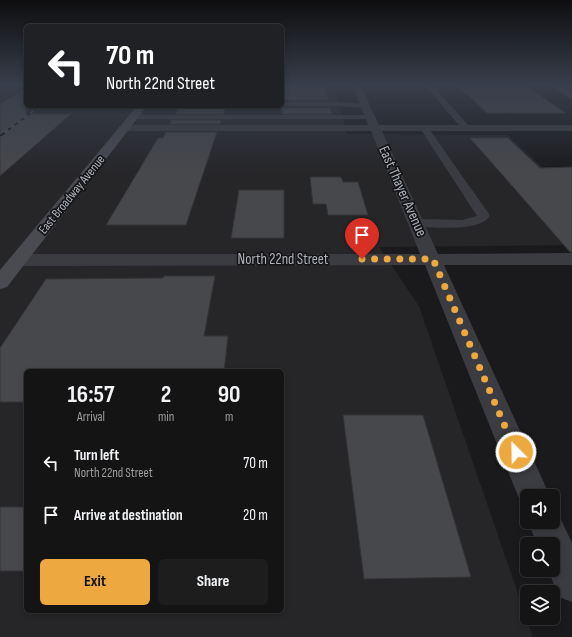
<!DOCTYPE html>
<style>
body{margin:0;font-family:"Sofia Sans Condensed",sans-serif;background:#1d1d1e;color:#f1f3f6;height:100vh;display:flex;flex-direction:column;font-size:15px;white-space:nowrap}
*{box-sizing:border-box;margin:0}
p{font-size:13px;color:#9d9ea0}
.icon{flex:none;width:22px;height:22px;fill:none;stroke:currentColor;stroke-width:2;stroke-linecap:round;stroke-linejoin:round}
.map{position:relative;flex:1;overflow:hidden}
.side{position:absolute;left:24px;top:369px;width:260px;height:244px;display:flex;flex-direction:column;background:#141415;border-radius:6px;box-shadow:0 2px 6px #0003,0 0 0 1px #333334}
.side>*{flex:none}
.guide{position:absolute;left:24px;top:24px;width:260px;height:84px;border-radius:6px;box-shadow:0 2px 6px #0003,0 0 0 1px #333334;background:#202124;color:#fff;overflow:hidden}
.tools{position:absolute;left:520px;top:489px;display:grid;gap:8px}
.tools a{display:grid;place-items:center;width:40px;height:40px;border-radius:6px;background:#141415;box-shadow:0 2px 6px #0003,0 0 0 1px #333334;font-size:20px}
.pin{position:absolute;display:grid;place-items:center;width:34px;height:34px;color:#fff;margin:-41px -17px;border-radius:50% 50% 50% 0;rotate:-45deg;box-shadow:0 0 4px #0007}
.pin .icon{rotate:45deg}
.me{position:absolute;width:44px;margin:-22px;rotate:337deg;stroke-linejoin:round;filter:drop-shadow(0 0 3px #0008)}
.turn{display:flex;align-items:center;gap:14px;height:84px;padding:0 16px;font-size:18px}
.turn .icon{width:52px;height:52px;stroke-width:2.5}
.turn b{display:block;font-size:28px;line-height:34px}
.eta{display:flex;justify-content:space-evenly;align-items:center;height:68px;text-align:center}
.eta b{font-size:24px;font-weight:700;line-height:28px}
.button{display:flex;gap:8px;margin-top:auto;padding:8px 16px}
.button a{flex:1;height:46px;border-radius:6px;background:#eda940;color:#111;font-size:16px;font-weight:700;line-height:46px;text-align:center}
.button a+a{background:#1d1d1e;color:#f1f3f6}
ul{padding:0;list-style:none}
li{display:flex;align-items:center;gap:12px;height:52px;padding:0 16px}
li div{flex:1}
li b{display:block;font-size:15px}
li em{font-style:normal}
.map>svg:first-child{display:block}
.built{fill:#262629;fill-rule:evenodd}
.building{fill:#47484c;stroke:#343438}
.lines{fill:none;stroke-linecap:round;stroke-linejoin:round}
.lane{fill:#3b3c41;fill-rule:evenodd}
.street{fill:#3b3c41;fill-rule:evenodd}
.secondary{fill:#494b51;fill-rule:evenodd}
.rail-far1-casing{stroke:#4e5056;stroke-width:2}
.rail-casing{stroke:#4e5056;stroke-width:3}
.rail-far1{stroke:#151517;stroke-width:1.5;stroke-dasharray:4;stroke-linecap:butt}
.rail{stroke:#151517;stroke-width:2;stroke-dasharray:5.5;stroke-linecap:butt}
.route{stroke:#eda940;stroke-width:7;stroke-dasharray:0 12.6}
.labels{text-anchor:middle;stroke-width:3.5;stroke-linejoin:round;paint-order:stroke}
.far-street-label{font-size:13px;fill:#adb2bb;stroke:#151517}
.street-label{font-size:15px;fill:#adb2bb;stroke:#151517}
</style>
<div class="map">
<svg width="572" height="637" viewBox="0 0 572 637">
<rect width="100%" height="100%" fill="#1a1a1c"/>
<!-- built -->
<path class="built" d="M0,84H26V106H282V84H333L347,134L508,135L572,195V245L379,247L419,306L533,637H0ZM26,371H282V611H26Z"/>
<!-- building -->
<path class="building" d="M282,84H323L328,100H282Z
M456,84H523L566,113H487Z
M26,88V114H71L0,176V104Z
M178,108H225L224,114H176Z
M282,108H330L332,114H282Z
M172,120H221L220,124H170Z
M166,132H217L186,225H106L158,138H163Z
M470,138H508L540,168L572,167V252H570Z
M310,177H341L343,182H358L368,215H328L326,204H313Z
M239,190H284V238H231Z
M164,276H215L204,336H228L224,371H26V402H0V348L46,279L163,278Z
M343,415H423L471,577L364,579Z
M0,507H26V571H0Z"/>
<g class="lines">
<!-- lane -->
<path class="lane" d="M424,84H431L469,126L470,128L469,130H463Z
M282,102H336L366,104L370,106L366,108L336,106H282Z
M130,115H371L375,117L371,119H130Z
M421,126H427L489,214V217C478,232 434,227 417,227L413,226L411,223L413,220L417,219L462,220L477,216L420,128Z"/>
<!-- street -->
<path class="street" d="M352,84H360L379,125H572V131H382L438,254L572,253V265H444L550,496H527V508L523,506L518,496L425,265L19,266L12,264L10,260L12,256L19,254H420L371,131H124L120,130L118,128L120,126L124,125H368Z
M553,510L557,511L572,543V602L559,597L548,570H553V544H537L528,522H553Z"/>
<!-- secondary -->
<path class="secondary" d="M548,84H559L572,92V99Z
M137,106H147L7,287L0,289V270Z"/>
<defs>
<path id="rail-far1" d="M8,130L40,106"/>
<path id="rail" d="M0,136L10,129"/>
</defs>
<!-- rail-far1 casing -->
<use href="#rail-far1" class="rail-far1-casing"/>
<!-- rail casing -->
<use href="#rail" class="rail-casing"/>
<!-- rail-far1 -->
<use href="#rail-far1" class="rail-far1"/>
<!-- rail -->
<use href="#rail" class="rail"/>
</g>
<!-- sky -->
<linearGradient id="sky" x2="0" y2="1"><stop stop-color="#0e0e0f"/><stop offset="0.49" stop-color="#383e4b"/><stop offset="1" stop-color="#383e4b" stop-opacity="0"/></linearGradient>
<rect width="572" height="173" fill="url(#sky)"/>
<g class="lines">
<!-- route -->
<path class="route" d="M362,259H433L516,452"/>
</g>
<g class="labels">
<!-- far-street labels -->
<g class="far-street-label">
<text transform="translate(71 194) rotate(-51)" y="5">East Broadway Avenue</text>
</g>
<!-- street labels -->
<g class="street-label">
<text transform="translate(403 191) rotate(66)" y="5">East Thayer Avenue</text>
<text x="283" y="264">North 22nd Street</text>
</g>
</g>
</svg>
<div class="tools">
<a><svg class="icon" aria-label="sound" viewBox="0 0 24 24"><path d="M4 9h4l5-4v14l-5-4H4zM17 9q2 3 0 6"/></svg></a>
<a><svg class="icon" aria-label="search" viewBox="0 0 24 24"><circle cx="10" cy="10" r="6"/><path d="M15 15l6 6"/></svg></a>
<a><svg class="icon" aria-label="layers" viewBox="0 0 24 24"><path d="M12 4l9 5-9 5-9-5zM3 14l9 5 9-5"/></svg></a>
</div>
<div class="pin" style="left:362px;top:259px;background:#d93025"><svg class="icon" aria-label="arrive" viewBox="0 0 24 24"><path d="M6 21V4h12l-3 4 3 4H6"/></svg></div>
<svg class="me" style="left:516px;top:452px" viewBox="-20 -20 40 40"><circle r="17" fill="#eda940" stroke="#fff" stroke-width="3"/><path d="M0-11L8 9 0 5-8 9z" fill="#fff"/></svg>
<div class="guide">
<div class="turn"><svg class="icon" aria-label="left" viewBox="0 0 24 24"><path d="M17 20v-9H6M10 6l-5 5 5 5"/></svg><div><b>70 m</b>North 22nd Street</div></div>
</div>
<section class="side">
<div class="eta">
<div><b>16:57</b><p>Arrival</p></div>
<div><b>2</b><p>min</p></div>
<div><b>90</b><p>m</p></div>
</div>
<ul>
<li><svg class="icon" aria-label="left" viewBox="0 0 24 24"><path d="M17 20v-9H6M10 6l-5 5 5 5"/></svg><div><b>Turn left</b><p>North 22nd Street</p></div><em>70 m</em></li>
<li><svg class="icon" aria-label="arrive" viewBox="0 0 24 24"><path d="M6 21V4h12l-3 4 3 4H6"/></svg><div><b>Arrive at destination</b></div><em>20 m</em></li>
</ul>
<div class="button"><a>Exit</a><a>Share</a></div>
</section>
</div>
